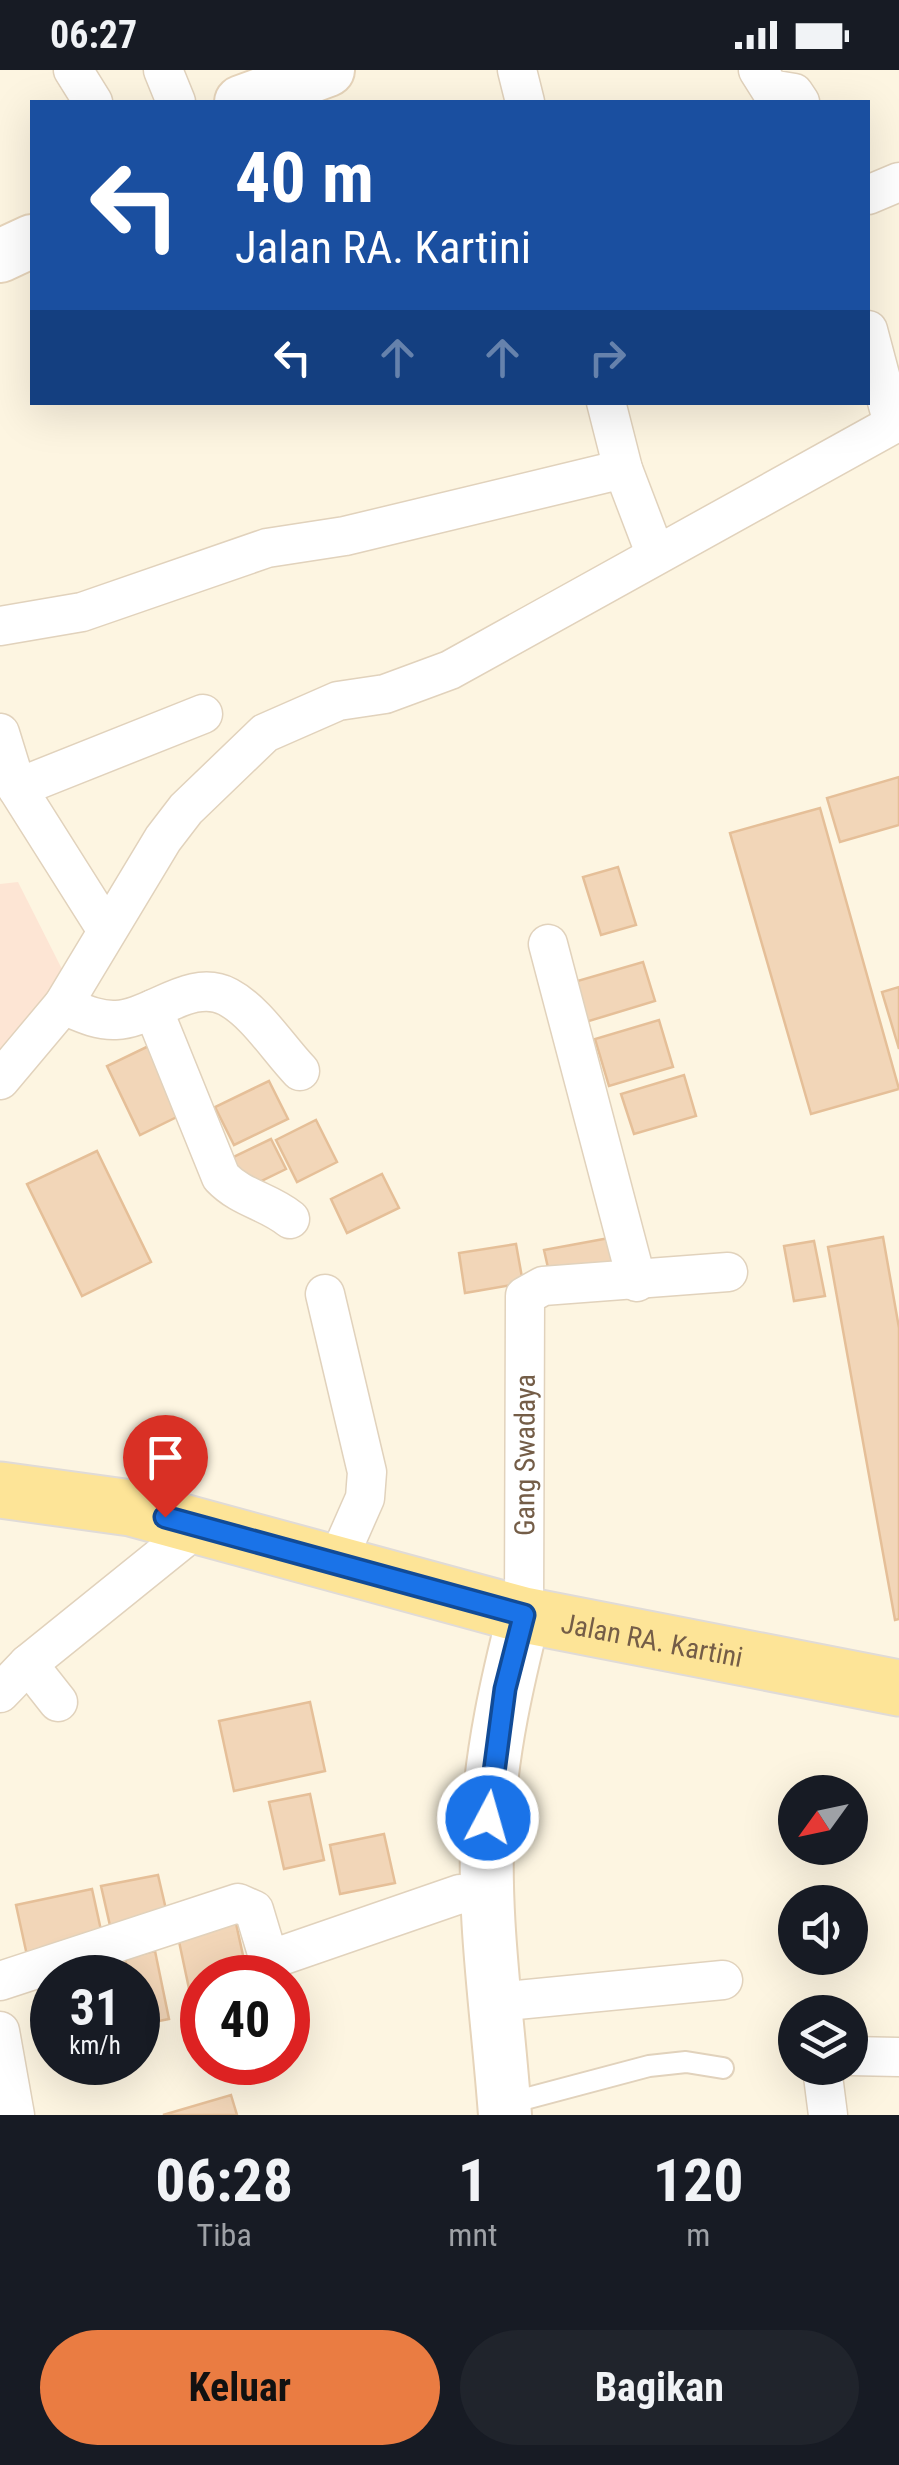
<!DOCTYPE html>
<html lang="id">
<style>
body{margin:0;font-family:"Roboto Condensed",sans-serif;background:#20242c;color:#f1f3f6;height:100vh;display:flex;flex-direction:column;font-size:38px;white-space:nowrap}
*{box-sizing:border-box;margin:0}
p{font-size:32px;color:#9ea1a6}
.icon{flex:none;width:55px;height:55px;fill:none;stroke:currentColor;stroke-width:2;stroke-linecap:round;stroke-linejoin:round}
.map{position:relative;height:2045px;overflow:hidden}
.side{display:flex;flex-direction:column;background:#171b24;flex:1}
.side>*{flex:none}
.top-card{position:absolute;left:30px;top:30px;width:840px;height:305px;border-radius:0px;box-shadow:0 10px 40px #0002;background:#1a4fa0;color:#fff;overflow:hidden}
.needle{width:65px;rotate:237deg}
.controls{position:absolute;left:778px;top:1705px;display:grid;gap:20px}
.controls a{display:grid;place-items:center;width:90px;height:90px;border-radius:50%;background:#171b24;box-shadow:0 10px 40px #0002;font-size:50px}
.speed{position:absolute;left:30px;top:1885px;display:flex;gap:20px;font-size:50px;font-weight:700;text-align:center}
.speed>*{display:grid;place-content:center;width:130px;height:130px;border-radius:50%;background:#171b24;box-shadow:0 10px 40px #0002;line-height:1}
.speed small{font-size:25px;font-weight:400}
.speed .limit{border:15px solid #d22;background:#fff;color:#111}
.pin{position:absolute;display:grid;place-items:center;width:85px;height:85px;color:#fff;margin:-102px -42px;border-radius:50% 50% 50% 0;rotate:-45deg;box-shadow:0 0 10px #0007}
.pin .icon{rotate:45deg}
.me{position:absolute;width:110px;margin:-55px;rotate:6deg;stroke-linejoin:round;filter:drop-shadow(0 0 8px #0008)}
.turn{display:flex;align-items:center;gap:35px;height:210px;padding:0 40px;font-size:45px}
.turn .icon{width:130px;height:130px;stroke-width:2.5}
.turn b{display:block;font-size:70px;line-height:85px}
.lanes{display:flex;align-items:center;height:95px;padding:0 40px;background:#0003;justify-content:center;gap:50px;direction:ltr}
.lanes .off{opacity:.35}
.eta{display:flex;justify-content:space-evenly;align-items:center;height:170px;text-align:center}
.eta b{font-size:60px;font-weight:700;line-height:70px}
.cta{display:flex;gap:20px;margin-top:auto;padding:20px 40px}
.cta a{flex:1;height:115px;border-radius:60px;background:#ea7c42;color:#111;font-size:40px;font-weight:700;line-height:115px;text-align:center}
.cta a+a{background:#20242c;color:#f1f3f6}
.status{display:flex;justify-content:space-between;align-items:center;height:70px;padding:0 50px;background:#171b24;direction:ltr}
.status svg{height:28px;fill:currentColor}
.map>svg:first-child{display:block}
.commercial{fill:#fde5d4}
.building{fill:#f2d6b8;stroke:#e5bf98;stroke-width:2.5}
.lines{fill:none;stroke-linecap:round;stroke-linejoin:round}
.lane-casing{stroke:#e1d2bc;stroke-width:24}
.street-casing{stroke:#e1d2bc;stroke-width:41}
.secondary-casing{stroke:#e6d4ba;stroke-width:56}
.primary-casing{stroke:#e0dbd7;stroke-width:59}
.lane{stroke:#fff;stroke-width:20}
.street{stroke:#fff;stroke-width:38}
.secondary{stroke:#fff;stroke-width:52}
.primary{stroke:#fde497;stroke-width:55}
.route-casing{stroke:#114b97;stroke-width:25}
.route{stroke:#1a73e8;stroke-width:18}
.labels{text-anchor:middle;stroke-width:9;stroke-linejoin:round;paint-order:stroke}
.street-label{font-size:28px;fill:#745d47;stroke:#fff9e7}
</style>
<div class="status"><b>06:27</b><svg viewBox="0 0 49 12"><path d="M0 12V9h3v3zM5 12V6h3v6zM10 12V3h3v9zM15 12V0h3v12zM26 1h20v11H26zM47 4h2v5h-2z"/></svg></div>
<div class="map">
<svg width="899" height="2045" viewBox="0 0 899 2045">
<rect width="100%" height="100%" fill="#fdf5e1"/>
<!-- commercial -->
<path class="commercial" d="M18,812L68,911L0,989V814Z"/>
<!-- building -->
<path class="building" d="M899,707V755L840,772L827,728Z
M820,738L899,1019L811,1044L730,763Z
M618,797L636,855L601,865L583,807Z
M643,892L655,931L579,954L567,914Z
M899,917V979L882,922Z
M659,950L673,997L609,1016L595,969Z
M157,972L191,1040L140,1065L107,996Z
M684,1005L696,1046L634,1064L621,1024Z
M269,1011L288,1049L234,1075L215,1037Z
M316,1050L337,1092L297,1112L276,1070Z
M271,1069L286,1099L239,1122L225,1091Z
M97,1081L151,1192L82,1226L27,1114Z
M382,1104L399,1138L347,1163L331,1129Z
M620,1166L626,1205L551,1211L544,1180Z
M883,1167L899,1258V1549L895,1550L828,1177Z
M814,1171L825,1226L794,1231L784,1176Z
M516,1174L523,1213L465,1223L459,1183Z
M310,1632L325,1701L234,1721L219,1651Z
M310,1724L324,1790L284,1799L269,1732Z
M384,1764L395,1813L340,1824L330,1775Z
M158,1805L168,1848L111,1860L101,1816Z
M92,1819L104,1874L28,1890L16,1835Z
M235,1849L248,1908H202V1926L191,1928L177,1862Z
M155,1881L169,1949L139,1955L138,1908H129L125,1888Z
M231,2025L237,2045H163Z"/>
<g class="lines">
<defs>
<path id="lane" d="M506,2034L649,1996L686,1992L723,1998"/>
<g id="street">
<path d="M73,0L93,32"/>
<path d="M163,0L176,32"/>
<path d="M517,0L525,32"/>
<path d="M758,0L770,19L794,23L800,32"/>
<path d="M868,125L899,112"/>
<path d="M868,260L893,354"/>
<path d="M606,332L623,399L655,483"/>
<path d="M0,556L82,542L267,478L345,466L623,399"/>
<path d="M0,663L17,718L106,859"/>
<path d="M17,718L203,644"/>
<path d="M548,874L637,1212"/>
<path d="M63,935C80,942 97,951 116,950C152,949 191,907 228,927C256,942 278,978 300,1001"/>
<path d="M153,939L221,1107C242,1129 268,1131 290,1149"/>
<path d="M0,1010L63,935L163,769L186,739L265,663L338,631L385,624L450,600L899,351"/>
<path d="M325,1224L367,1402L365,1428L335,1496"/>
<path id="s1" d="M524,1545L525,1226L543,1216L728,1202"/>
<path d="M28,1594L58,1632"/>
<path d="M0,1623L28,1594L199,1456"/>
<path d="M0,1911L238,1833L254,1840L269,1890L460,1824L487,1829"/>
<path d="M496,1932L723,1910"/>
<path d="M0,1961L15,2045"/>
<path d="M850,1986L899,1987"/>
<path d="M822,1998L828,2045"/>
</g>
<path id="secondary" d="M241,32L328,0
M0,186L32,171
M505,2045C498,1946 482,1847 488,1748C492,1679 507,1612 524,1545"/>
<g id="primary">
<path id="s2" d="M0,1420L131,1438L524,1545L899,1618"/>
</g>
</defs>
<!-- lane casing -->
<use href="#lane" class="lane-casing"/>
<!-- street casing -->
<use href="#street" class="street-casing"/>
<!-- secondary casing -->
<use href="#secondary" class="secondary-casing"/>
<!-- primary casing -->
<use href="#primary" class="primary-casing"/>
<!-- lane -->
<use href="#lane" class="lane"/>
<!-- street -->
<use href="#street" class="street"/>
<!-- secondary -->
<use href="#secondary" class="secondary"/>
<!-- primary -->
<use href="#primary" class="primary"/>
</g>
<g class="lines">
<defs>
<path id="route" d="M165,1447L524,1545L505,1619L488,1748"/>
</defs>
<!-- route casing -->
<use href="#route" class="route-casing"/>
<!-- route -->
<use href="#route" class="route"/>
</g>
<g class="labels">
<!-- street labels -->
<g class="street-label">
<text dy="10" stroke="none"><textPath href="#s1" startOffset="160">Gang Swadaya</textPath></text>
<text dy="10" stroke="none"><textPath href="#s2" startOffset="670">Jalan RA. Kartini</textPath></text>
</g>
</g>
</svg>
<div class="controls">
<a><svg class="needle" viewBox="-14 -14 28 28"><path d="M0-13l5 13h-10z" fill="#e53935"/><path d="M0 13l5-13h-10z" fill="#9ea1a6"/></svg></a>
<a><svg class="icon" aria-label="sound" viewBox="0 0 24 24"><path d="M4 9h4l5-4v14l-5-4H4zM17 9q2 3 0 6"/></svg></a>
<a><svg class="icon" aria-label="layers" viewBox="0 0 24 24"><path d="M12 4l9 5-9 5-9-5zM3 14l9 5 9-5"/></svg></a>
</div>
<div class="speed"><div>31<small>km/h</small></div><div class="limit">40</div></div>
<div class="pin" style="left:165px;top:1447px;background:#d93025"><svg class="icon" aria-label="arrive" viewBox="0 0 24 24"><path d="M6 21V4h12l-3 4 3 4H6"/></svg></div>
<svg class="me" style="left:488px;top:1748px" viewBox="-20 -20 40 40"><circle r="17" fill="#1a73e8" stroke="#fff" stroke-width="3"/><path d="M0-11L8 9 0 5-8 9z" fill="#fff"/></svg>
<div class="top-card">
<div class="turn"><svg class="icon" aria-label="left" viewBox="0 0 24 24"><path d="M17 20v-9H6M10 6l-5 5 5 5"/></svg><div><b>40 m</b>Jalan RA. Kartini</div></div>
<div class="lanes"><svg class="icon" aria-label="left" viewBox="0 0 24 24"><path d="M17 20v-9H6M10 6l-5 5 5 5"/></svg><svg class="icon off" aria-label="ahead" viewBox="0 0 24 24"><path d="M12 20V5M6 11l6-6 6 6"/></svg><svg class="icon off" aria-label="ahead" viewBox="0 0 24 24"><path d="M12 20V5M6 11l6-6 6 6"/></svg><svg class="icon off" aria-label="right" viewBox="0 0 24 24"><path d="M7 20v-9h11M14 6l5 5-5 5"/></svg></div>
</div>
</div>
<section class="side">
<div class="eta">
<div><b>06:28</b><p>Tiba</p></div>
<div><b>1</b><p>mnt</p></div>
<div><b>120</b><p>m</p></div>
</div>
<div class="cta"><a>Keluar</a><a>Bagikan</a></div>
</section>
